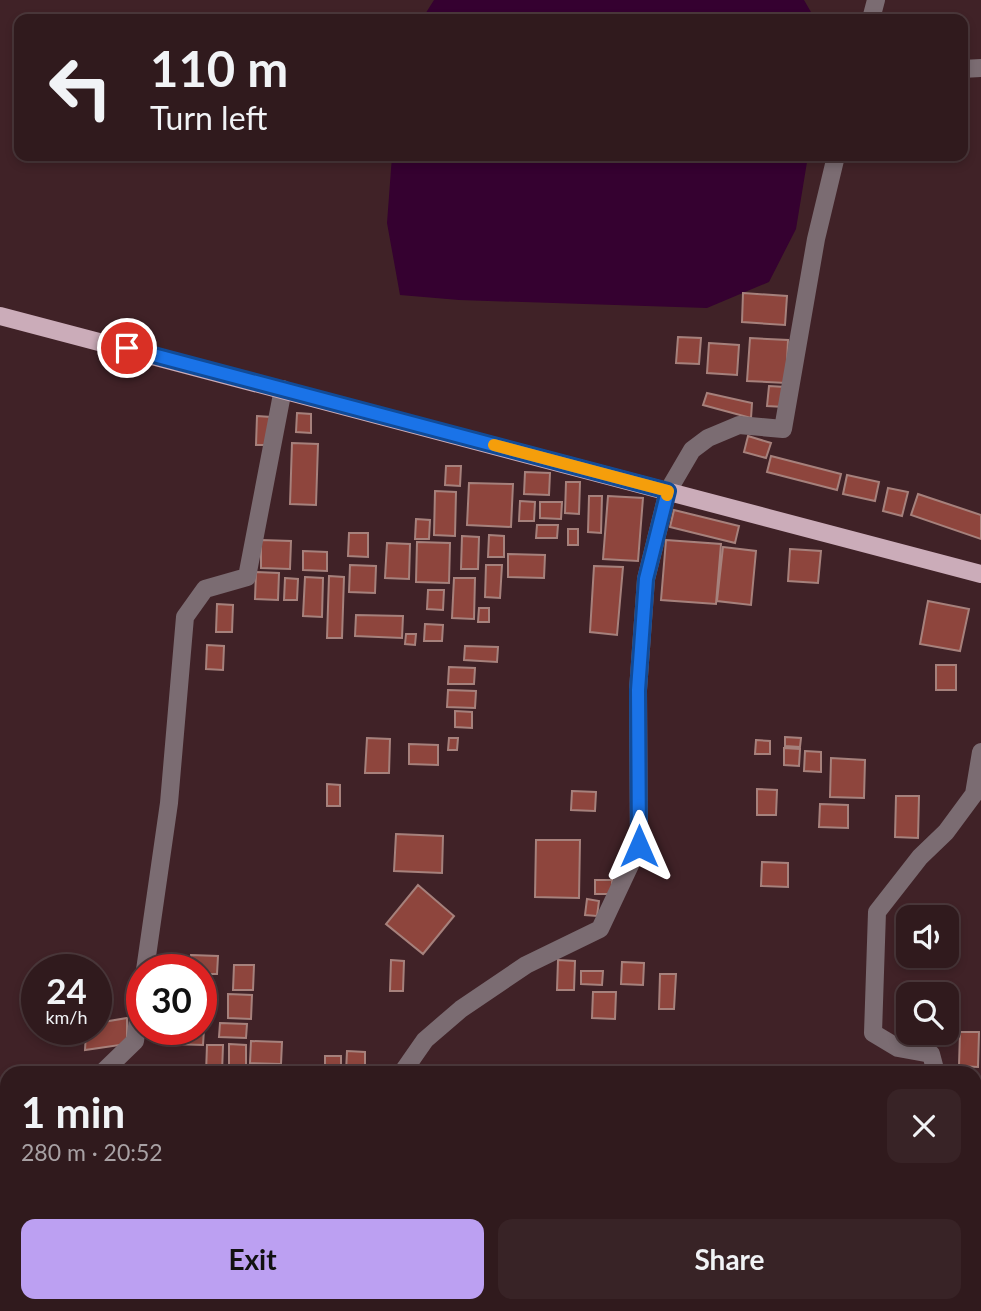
<!DOCTYPE html>
<meta charset="utf-8">
<style>
body{margin:0;font-family:Lato,sans-serif;background:#382326;color:#f1f3f6;height:100vh;display:flex;flex-direction:column;font-size:26px;white-space:nowrap}
*{box-sizing:border-box;margin:0}
p{font-size:23px;color:#a8a1a4}
.icon{flex:none;width:38px;height:38px;fill:none;stroke:currentColor;stroke-width:2;stroke-linecap:round;stroke-linejoin:round}
.map{position:relative;flex:1;overflow:hidden}
.side{position:absolute;left:0px;top:1066px;width:982px;height:247px;display:flex;flex-direction:column;background:#301a1d;border-radius:21px 21px 0 0;box-shadow:0 4px 10px #0003,0 0 0 2px #4b383b}
.side>*{flex:none}
.guide{position:absolute;left:14px;top:14px;width:954px;height:147px;border-radius:14px;box-shadow:0 4px 10px #0003,0 0 0 2px #4b383b;background:#301a1d;color:#f1f3f6;overflow:hidden}
.buttons{position:absolute;left:896px;top:905px;display:grid;gap:14px}
.buttons a{display:grid;place-items:center;width:63px;height:63px;border-radius:14px;background:#301a1d;box-shadow:0 4px 10px #0003,0 0 0 2px #4b383b;font-size:35px}
.speed{position:absolute;left:21px;top:954px;display:flex;gap:14px;font-size:35px;font-weight:700;text-align:center}
.speed>*{display:grid;place-content:center;width:91px;height:91px;border-radius:50%;background:#301a1d;box-shadow:0 4px 10px #0003,0 0 0 2px #4b383b;line-height:1}
.speed small{font-size:18px;font-weight:400}
.speed .limit{border:10px solid #d22;background:#fff;color:#111}
.pin{position:absolute;display:grid;place-items:center;width:60px;height:60px;color:#fff;margin:-30px;border:4px solid #fff;border-radius:50%;box-shadow:0 2px 7px #0007}
.me{position:absolute;width:77px;margin:-38px;rotate:0deg;stroke-linejoin:round;filter:drop-shadow(0 0 5px #0008)}
.turn{display:flex;align-items:center;gap:24px;height:147px;padding:0 21px;font-size:32px}
.turn .icon{width:91px;height:91px;stroke-width:2.5}
.turn b{display:block;font-size:49px;line-height:60px}
.round{display:grid;place-items:center;flex:none;width:74px;height:74px;border-radius:14px;background:#382326}
.headline{display:flex;align-items:center;justify-content:space-between;height:119px;padding:0 21px}
h1{font-size:42px;font-weight:700;line-height:52px}
.button{display:flex;gap:14px;margin-top:auto;padding:14px 21px}
.button a{flex:1;height:80px;border-radius:14px;background:#bca0f2;color:#111;font-size:28px;font-weight:700;line-height:80px;text-align:center}
.button a+a{background:#382326;color:#f1f3f6}
.map>svg:first-child{display:block}
.water{fill:#350130}
.building{fill:#8e453d;stroke:#a6817c;stroke-width:2}
.lines{fill:none;stroke-linecap:round;stroke-linejoin:round}
.minor{stroke:#7b6c72;stroke-width:18}
.major{stroke:#cbacb9;stroke-width:18}
.route-casing{stroke:#114b97;stroke-width:18}
.route{stroke:#1a73e8;stroke-width:12}
.slow{stroke:#f59e0b;stroke-width:12}
</style>
<div class="map">
<svg width="981" height="1311" viewBox="0 0 981 1311">
<rect width="100%" height="100%" fill="#402227"/>
<!-- water -->
<path class="water" d="M434,0H804L815,19H422Z
M392,156H808L796,229L769,282L707,308L459,300L400,295L387,223Z"/>
<!-- building -->
<path class="building" d="M743,293L787,296L785,325L742,322Z
M678,337L701,338L699,364L676,363Z
M750,338L788,340L786,383L747,381Z
M709,343L739,345L737,375L707,373Z
M769,386L785,387L784,407L767,406Z
M707,393L752,403L751,418L703,405Z
M297,413L311,414V433L296,432Z
M257,416L271,417L270,445H256Z
M748,436L771,443L766,458L744,452Z
M292,443L318,444L316,505L290,504Z
M771,456L841,474L837,490L767,472Z
M446,466H461L460,486L445,485Z
M525,472L550,473L549,495L524,494Z
M847,475L879,482L875,501L843,494Z
M566,482H580L579,514L565,513Z
M469,483L513,484L511,527L467,525Z
M888,488L908,492L902,516L883,511Z
M435,491L456,492L455,536L434,535Z
M918,494L981,515V539L911,515Z
M589,496H602L601,533L588,532Z
M608,496L643,498L638,561L603,559Z
M520,501L535,502L534,521H519Z
M540,502H562L561,519L540,518Z
M674,510L739,526L735,543L670,527Z
M416,519L430,520L429,539H415Z
M537,525H558L557,538H536Z
M568,529H578V545H568Z
M349,533H368V557L348,556Z
M489,535L504,536V557H488Z
M462,536L479,537L478,569H461Z
M261,540L291,541L290,569L261,568Z
M666,540L721,544L716,604L661,600Z
M417,542L450,543L449,583L416,582Z
M387,543L410,544L409,579L385,578Z
M723,547L756,551L751,605L717,601Z
M790,549L821,551L818,583L788,581Z
M303,551L327,552V571L303,570Z
M508,554L545,555L544,578L508,577Z
M350,565L376,566L375,593L349,592Z
M486,565H502L500,598L485,597Z
M594,566L623,567L617,635L590,632Z
M256,572L279,573L278,600L255,599Z
M329,576L344,577L342,638H327Z
M305,577L323,578L322,617L303,616Z
M285,578L298,579L297,600H284Z
M454,578H475L474,619L452,618Z
M428,590H444L443,610L427,609Z
M928,601L969,609L960,651L920,644Z
M217,604L233,605L232,632H216Z
M479,608H489V622H478Z
M356,615L403,616L402,638L355,636Z
M425,624L443,625L442,641H424Z
M406,634H416L415,645L405,644Z
M207,645L224,646L223,670L206,669Z
M465,646L498,647L497,662L464,660Z
M936,665H956V690H936Z
M449,667L475,668L474,684H448Z
M448,690L476,691L475,708L447,707Z
M455,711L472,712V728L455,727Z
M785,737L801,738L800,747L785,746Z
M367,738L390,739L389,773H365Z
M449,738H458L457,750H448Z
M756,740L770,741V754H755Z
M409,744L438,745V765L409,764Z
M784,748L800,749L799,766L784,765Z
M805,751L821,752V772L804,771Z
M831,758L865,760L864,798L830,797Z
M327,784L340,785V806H327Z
M757,789L777,790L776,815H757Z
M572,791L596,792L595,811L571,810Z
M896,796H919L918,838L895,837Z
M820,804L848,805V828L819,827Z
M396,834L443,836L442,873L394,871Z
M536,840H580L579,898L535,897Z
M762,862L788,863V887L761,886Z
M595,880H612V894H595Z
M418,885L454,916L423,954L386,924Z
M587,899L599,901L597,916L585,915Z
M191,955L218,956L217,974H201V970H190Z
M47,959L70,960L69,970H47Z
M391,960L404,961L403,991H390Z
M558,960L575,961L574,990H557Z
M622,962L644,963L643,985L621,984Z
M234,965H254L253,990H233Z
M581,971H603L602,985L581,984Z
M660,974H676L674,1009H659Z
M593,992H616L615,1019L592,1018Z
M228,994L252,995L251,1019L228,1018Z
M127,1018V1044L85,1050L86,1032L96,1029V1026L103,1022Z
M220,1023L247,1024L246,1038L219,1037Z
M48,1029H66V1038L48,1037Z
M170,1029H204L203,1045L170,1044Z
M960,1032H979L978,1067L959,1066Z
M251,1041L282,1042L281,1064L250,1063Z
M229,1044L246,1045V1066H229Z
M207,1045H223L222,1073H206Z
M347,1051L365,1052V1073L346,1072Z
M325,1056H341V1072H325Z
M0,1087H7V1114H0Z
M2,1257H7V1277H1Z
M338,1306H358V1311H338Z
M368,1306H390V1311H368Z
M818,1306H837V1311H817Z
M863,1306H887V1311H863Z"/>
<g class="lines">
<!-- minor -->
<path class="minor" d="M871,19L876,0
M962,69L981,68
M145,970L169,803L185,617L205,589L247,577L283,389
M102,1073L135,1041L142,991
M402,1073L425,1040L461,1009L526,965L600,929L639,846L638,690L646,579L668,491L692,450L708,438L739,425L783,429L816,239L836,156
M936,1073L931,1054L898,1048L873,1033L877,912L920,857L946,832L974,794L981,752
M940,1306V1311
M68,1311L157,1306"/>
<!-- major -->
<path class="major" d="M0,316L981,574"/>
</g>
<g class="lines">
<defs>
<path id="route" d="M127,348L668,491L646,579L638,690L639,846"/>
</defs>
<!-- route casing -->
<use href="#route" class="route-casing"/>
<!-- route -->
<use href="#route" class="route"/>
<!-- slow -->
<path class="slow" d="M494,445L668,491L667,495"/>
</g>
</svg>
<div class="buttons">
<a><svg class="icon" aria-label="sound" viewBox="0 0 24 24"><path d="M4 9h4l5-4v14l-5-4H4zM17 9q2 3 0 6"/></svg></a>
<a><svg class="icon" aria-label="search" viewBox="0 0 24 24"><circle cx="10" cy="10" r="6"/><path d="M15 15l6 6"/></svg></a>
</div>
<div class="speed"><div>24<small>km/h</small></div><div class="limit">30</div></div>
<div class="pin" style="left:127px;top:348px;background:#d93025"><svg class="icon" aria-label="arrive" viewBox="0 0 24 24"><path d="M6 21V4h12l-3 4 3 4H6"/></svg></div>
<svg class="me" style="left:639px;top:846px" viewBox="-20 -20 40 40"><path d="M0-17L14 15 0 8-14 15z" fill="#1a73e8" stroke="#fff" stroke-width="4"/></svg>
<div class="guide">
<div class="turn"><svg class="icon" aria-label="left" viewBox="0 0 24 24"><path d="M17 20v-9H6M10 6l-5 5 5 5"/></svg><div><b>110 m</b>Turn left</div></div>
</div>
<section class="side">
<div class="headline"><div><h1>1 min</h1><p>280 m · 20:52</p></div><a class="round"><svg class="icon" aria-label="close" viewBox="0 0 24 24"><path d="M6 6l12 12M18 6L6 18"/></svg></a></div>
<div class="button"><a>Exit</a><a>Share</a></div>
</section>
</div>
